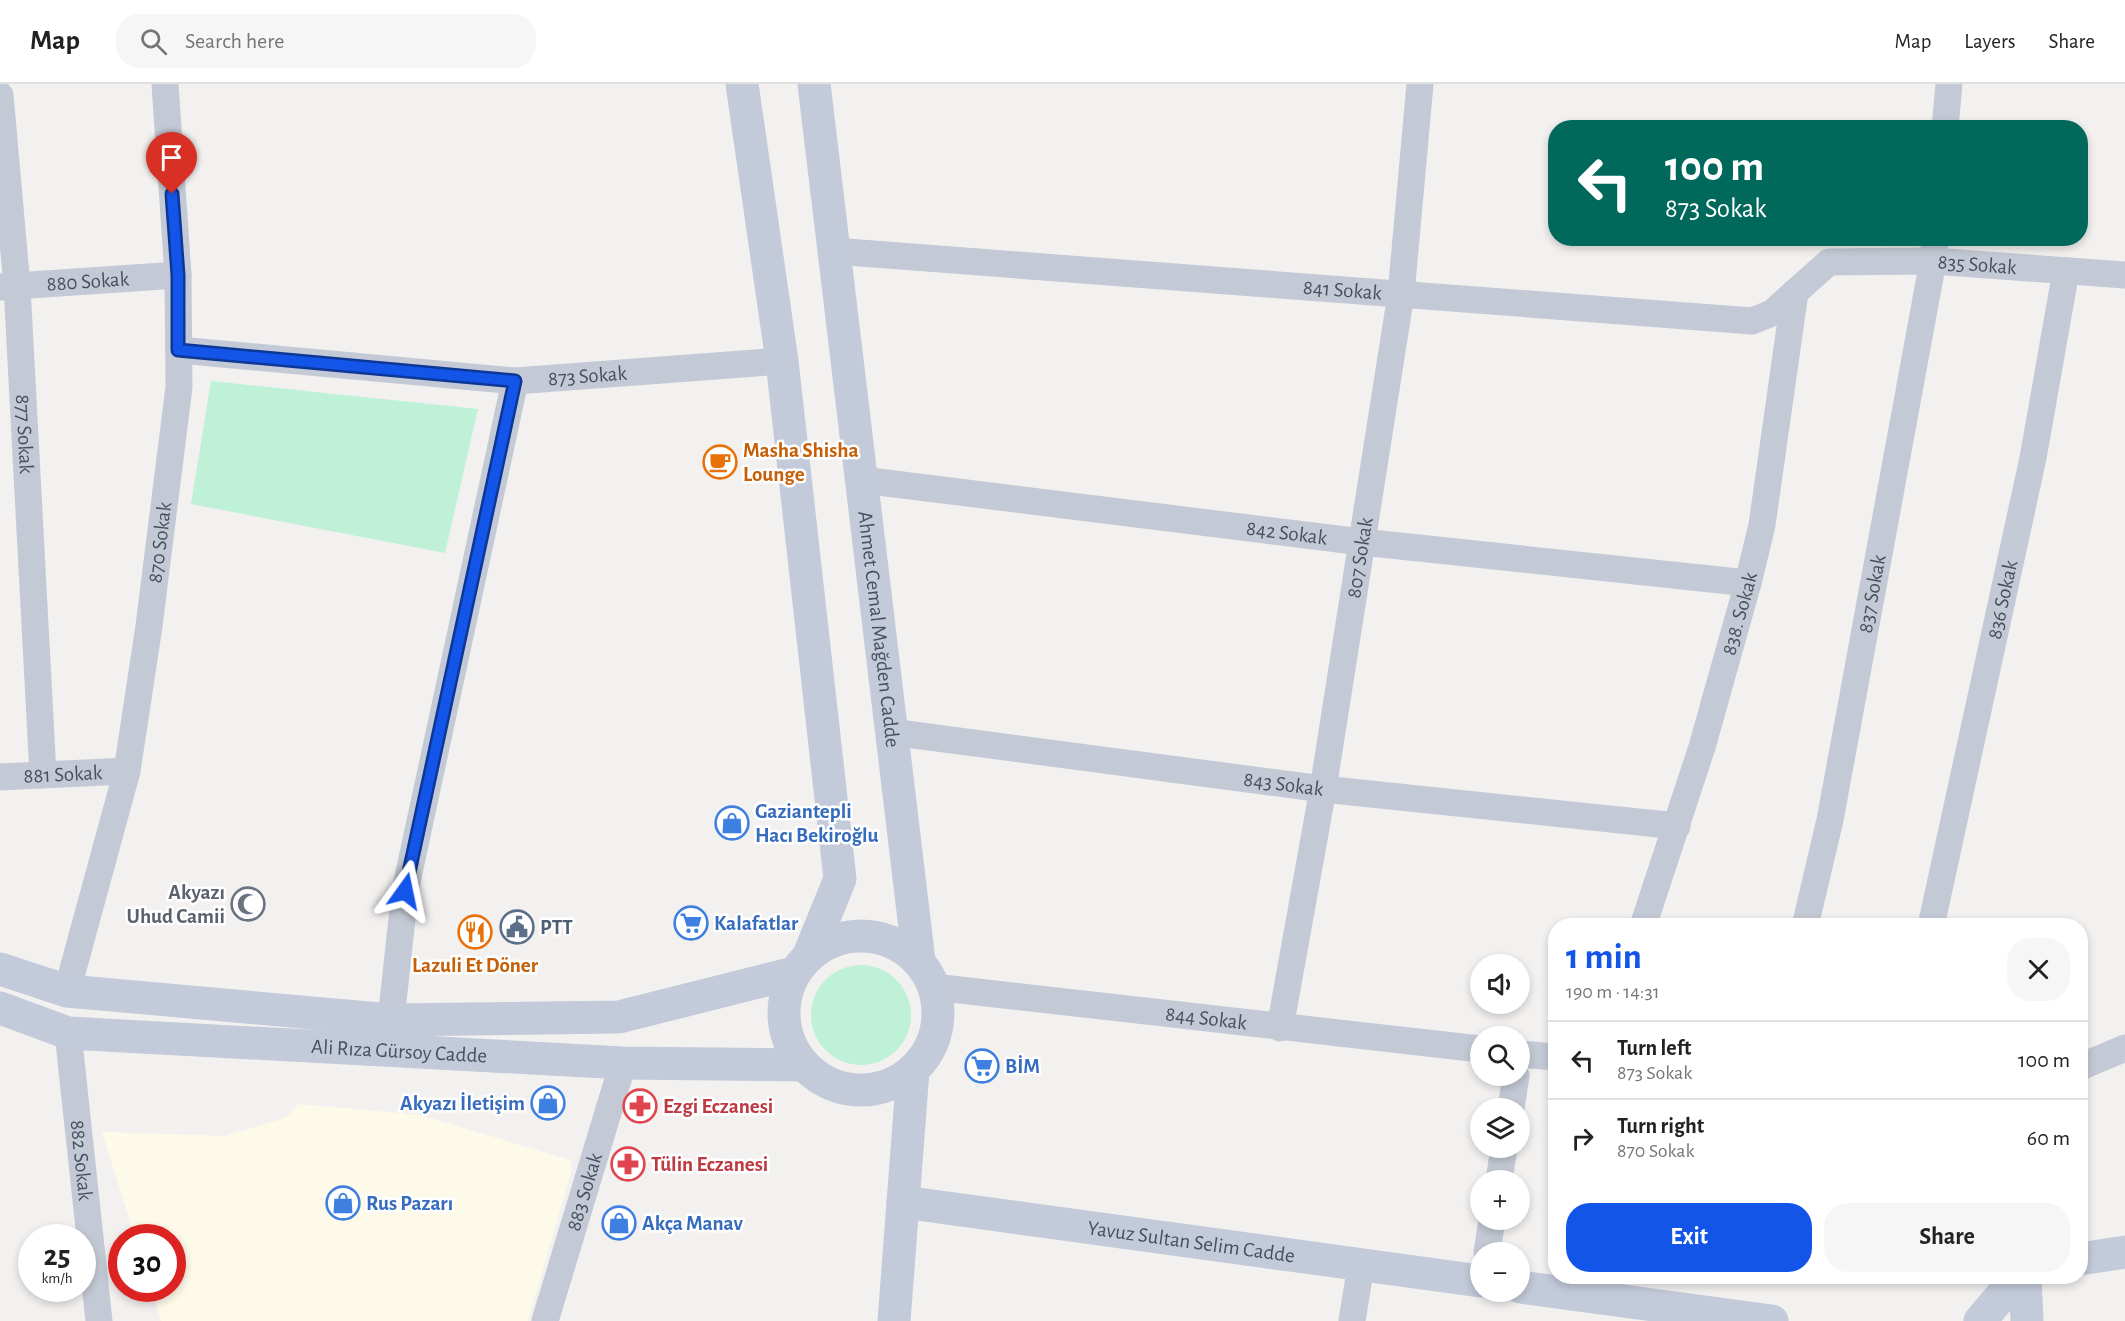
<!DOCTYPE html>
<meta charset="utf-8">
<style>
body{margin:0;font-family:"Alegreya Sans",sans-serif;background:#f6f6f6;color:#222;height:100vh;display:flex;flex-direction:column;font-size:22px;white-space:nowrap}
*{box-sizing:border-box;margin:0}
p{font-size:20px;color:#767676}
.icon{flex:none;width:33px;height:33px;fill:none;stroke:currentColor;stroke-width:2;stroke-linecap:round;stroke-linejoin:round}
.map{position:relative;flex:1;overflow:hidden}
.details{position:absolute;left:1548px;top:834px;width:540px;height:366px;display:flex;flex-direction:column;background:#fff;border-radius:24px;box-shadow:0 3px 9px #0003}
.details>*{flex:none}
.hud{position:absolute;left:1548px;top:36px;width:540px;height:126px;border-radius:24px;box-shadow:0 3px 9px #0003;background:#00695c;color:#fff;overflow:hidden}
.controls{position:absolute;left:1470px;top:870px;display:grid;gap:12px}
.controls a{display:grid;place-items:center;width:60px;height:60px;border-radius:50%;background:#fff;box-shadow:0 3px 9px #0003;font-size:30px}
.speed{position:absolute;left:18px;top:1140px;display:flex;gap:12px;font-size:30px;font-weight:700;text-align:center}
.speed>*{display:grid;place-content:center;width:78px;height:78px;border-radius:50%;background:#fff;box-shadow:0 3px 9px #0003;line-height:1}
.speed small{font-size:15px;font-weight:400}
.speed .limit{border:9px solid #d22;background:#fff;color:#111}
.pin{position:absolute;display:grid;place-items:center;width:51px;height:51px;color:#fff;margin:-62px -26px;border-radius:50% 50% 50% 0;rotate:-45deg;box-shadow:0 0 6px #0007}
.pin .icon{rotate:45deg}
.me{position:absolute;width:66px;margin:-33px;rotate:12deg;stroke-linejoin:round;filter:drop-shadow(0 0 4px #0008)}
.turn{display:flex;align-items:center;gap:21px;height:126px;padding:0 18px;font-size:27px}
.turn .icon{width:78px;height:78px;stroke-width:2.5}
.turn b{display:block;font-size:42px;line-height:51px}
.round{display:grid;place-items:center;flex:none;width:63px;height:63px;border-radius:24px;background:#f6f6f6}
.headline{display:flex;align-items:center;justify-content:space-between;height:102px;padding:0 18px}
h1{font-size:36px;font-weight:700;line-height:45px;color:#1455e9}
.button{display:flex;gap:12px;margin-top:auto;padding:12px 18px}
.button a{flex:1;height:69px;border-radius:24px;background:#1455e9;color:#fff;font-size:24px;font-weight:700;line-height:69px;text-align:center}
.button a+a{background:#f6f6f6;color:#222}
ul{padding:0;list-style:none}
li{display:flex;align-items:center;gap:18px;height:78px;padding:0 18px;border-top:2px solid #e0e0e0}
li div{flex:1}
li b{display:block;font-size:22px}
li em{font-style:normal}
header{display:flex;align-items:center;gap:36px;box-sizing:border-box;height:84px;padding:0 30px;background:#fff;border-bottom:2px solid #e0e0e0}
header strong{font-size:28px}
nav{display:flex;gap:33px;margin-inline-start:auto;font-size:21px}
.search{width:420px;height:54px;background:#f6f6f6;display:flex;align-items:center;gap:15px;box-sizing:border-box;padding:0 21px;border-radius:24px;color:#767676;font-size:22px}
.map>svg:first-child{display:block}
.commercial{fill:#fdfaea}
.green{fill:#bef1d8}
.lines{fill:none;stroke-linecap:round;stroke-linejoin:round}
.minor{stroke:#c4cad5;stroke-width:27}
.secondary{stroke:#c3cad9;stroke-width:33}
.route-casing{stroke:#0d3797;stroke-width:15}
.route{stroke:#1455e9;stroke-width:10}
.labels{text-anchor:middle;stroke-width:5;stroke-linejoin:round;paint-order:stroke}
.street-label{font-size:21px;fill:#47505e;stroke:#fff}
.food-label{font-size:21px;font-weight:bold;fill:#c56008;stroke:#fff;text-anchor:start}
.shop-label{font-size:21px;font-weight:bold;fill:#366cbe;stroke:#fff;text-anchor:start}
.worship-label{font-size:21px;font-weight:bold;fill:#5b616d;stroke:#fff;text-anchor:end}
.service-label{font-size:21px;font-weight:bold;fill:#4e5e75;stroke:#fff;text-anchor:start}
.health-label{font-size:21px;font-weight:bold;fill:#be3a42;stroke:#fff;text-anchor:start}
</style>
<header>
<strong>Map</strong>
<div class="search"><svg class="icon" aria-label="search" viewBox="0 0 24 24"><circle cx="10" cy="10" r="6"/><path d="M15 15l6 6"/></svg>Search here</div>
<nav><a>Map</a><a>Layers</a><a>Share</a></nav>
</header>
<div class="map">
<svg width="2125" height="1237" viewBox="0 0 2125 1237">
<rect width="100%" height="100%" fill="#f3f1f0"/>
<!-- commercial -->
<path class="commercial" d="M299,1020L420,1031L570,1076L572,1085L528,1237H161L151,1205L172,1204V1154L135,1153L102,1048L225,1052L285,1034Z"/>
<!-- green -->
<path class="green" d="M211,297L478,325L445,469L191,420Z
M811 931a50 50 0 1 1 100 0a50 50 0 1 1-100 0Z"/>
<g class="lines">
<!-- minor -->
<g class="minor">
<path id="s1" d="M0,11L17,202L43,691"/>
<path d="M1945,44L1949,0"/>
<path id="s2" d="M834,167L1752,237L1772,229L1829,178L1933,177L2125,191"/>
<path id="s3" d="M0,203L178,191"/>
<path id="s4" d="M179,266L515,297L782,277"/>
<path id="s5" d="M862,396L1362,458L1748,499"/>
<path id="s6" d="M891,648L1323,705L1677,742"/>
<path id="s7" d="M0,693L127,687"/>
<path id="s8" d="M1643,842L1702,663L1748,499L1762,441L1795,208"/>
<path id="s9" d="M1805,842L1830,736L1933,177L1935,154"/>
<path id="s10" d="M1931,842L2033,374L2066,187"/>
<path id="s11" d="M934,903L1480,965"/>
<path id="s12" d="M67,907L127,687L149,542L179,303L178,191L165,0"/>
<path d="M391,936L405,807L515,297"/>
<path id="s13" d="M1280,944L1323,705L1401,210L1420,0"/>
<path id="s14" d="M68,949L99,1237"/>
<path d="M1520,970L1556,973"/>
<path d="M2080,983L2125,964"/>
<path d="M1511,1024L1516,992"/>
<path d="M1499,1096L1504,1064"/>
<path d="M1487,1168L1492,1136"/>
<path id="s15" d="M545,1237L623,979"/>
<path d="M1352,1237L1361,1181"/>
</g>
<!-- secondary -->
<g class="secondary">
<path d="M742,0L782,277L840,795L809,871"/>
<path id="s16" d="M814,0L919,877"/>
<circle cx="861" cy="929" r="77"/>
<path d="M0,885L67,907L391,936L619,933L794,889"/>
<path id="s17" d="M0,924L68,949L623,979L803,981"/>
<path id="s18" d="M903,1118L1480,1197"/>
<path d="M2080,1175L2125,1168"/>
<path d="M2025,1192L2027,1237"/>
<path d="M1520,1203L1772,1237"/>
<path d="M894,1237L913,987"/>
<path d="M1980,1237L2018,1192"/>
</g>
</g>
<g class="lines">
<defs>
<path id="route" d="M172,110L178,191V266L515,297L405,807"/>
</defs>
<!-- route casing -->
<use href="#route" class="route-casing"/>
<!-- route -->
<use href="#route" class="route"/>
</g>
<!-- icons -->
<defs>
<symbol id="cafe-ring" viewBox="-11 -11 22 22"><circle r="9.5" fill="#fff" stroke="#e8710a" stroke-width="1.5"/><path d="M-5.5-4.5H6V0H3Q3 3.5 0 3.5H-2.5Q-5.5 3.5-5.5 0ZM3-3.2v2h1.7v-2ZM-6 4.5H4V6H-6Z" fill="#e8710a"/></symbol>
<symbol id="shop-ring" viewBox="-11 -11 22 22"><circle r="9.5" fill="#fff" stroke="#3f7fe0" stroke-width="1.5"/><path d="M-5-2.5h2.3a2.7 3.5 0 0 1 5.4 0H5L5.5 6h-11ZM-1.5-2.5h3a1.5 2.3 0 0 0-3 0Z" fill="#3f7fe0"/></symbol>
<symbol id="mosque-ring" viewBox="-11 -11 22 22"><circle r="9.5" fill="#fff" stroke="#6b7280" stroke-width="1.5"/><path d="M3.5-4.9A6 6 0 1 0 3.5 4.9A5 5 0 1 1 3.5-4.9Z" fill="#6b7280"/></symbol>
<symbol id="supermarket-ring" viewBox="-11 -11 22 22"><circle r="9.5" fill="#fff" stroke="#3f7fe0" stroke-width="1.5"/><path d="M-6-5.5h2.5l.6 2H6L4.5 2H-2.5L-4.4-4H-6ZM-1.5 3.2a1.3 1.3 0 1 0 .1 0ZM3 3.2a1.3 1.3 0 1 0 .1 0Z" fill="#3f7fe0"/></symbol>
<symbol id="civic-ring" viewBox="-11 -11 22 22"><circle r="9.5" fill="#fff" stroke="#5c6f8a" stroke-width="1.5"/><path d="M-.6-6.5H3V-4.5H.6V-3L4-1V1h2V6H-6V1h2V-1L-.6-3ZM-1.2 2.5V6h2.4V2.5Z" fill="#5c6f8a"/></symbol>
<symbol id="restaurant-ring" viewBox="-11 -11 22 22"><circle r="9.5" fill="#fff" stroke="#e8710a" stroke-width="1.5"/><path d="M-5-6h1v4h1v-4h1v4h1v-4h1v5L-1.5 .5V6h-2V.5L-5-1ZM5-6V6H3V1.5H1.5Q1.5-4 5-6Z" fill="#e8710a"/></symbol>
<symbol id="pharmacy-ring" viewBox="-11 -11 22 22"><circle r="9.5" fill="#fff" stroke="#e0444e" stroke-width="1.5"/><path d="M-2-6h4v4h4v4h-4v4h-4v-4h-4v-4h4Z" fill="#e0444e"/></symbol>
</defs>
<g fill-rule="evenodd">
<use href="#cafe-ring" x="701" y="359" width="38" height="38"/>
<use href="#shop-ring" x="713" y="720" width="38" height="38"/>
<use href="#mosque-ring" x="229" y="801" width="38" height="38"/>
<use href="#supermarket-ring" x="672" y="820" width="38" height="38"/>
<use href="#civic-ring" x="498" y="824" width="38" height="38"/>
<use href="#restaurant-ring" x="456" y="829" width="38" height="38"/>
<use href="#supermarket-ring" x="963" y="963" width="38" height="38"/>
<use href="#shop-ring" x="529" y="1000" width="38" height="38"/>
<use href="#pharmacy-ring" x="621" y="1003" width="38" height="38"/>
<use href="#pharmacy-ring" x="609" y="1061" width="38" height="38"/>
<use href="#shop-ring" x="324" y="1100" width="38" height="38"/>
<use href="#shop-ring" x="600" y="1120" width="38" height="38"/>
</g>
<g class="labels">
<!-- street labels -->
<g class="street-label">
<text dy="7" stroke="none"><textPath href="#s2" startOffset="1167">835 Sokak</textPath></text>
<text dy="7" stroke="none"><textPath href="#s3" startOffset="88">880 Sokak</textPath></text>
<text dy="7" stroke="none"><textPath href="#s2" startOffset="510">841 Sokak</textPath></text>
<text dy="7" stroke="none"><textPath href="#s4" startOffset="410">873 Sokak</textPath></text>
<text dy="7" stroke="none"><textPath href="#s1" startOffset="340">877 Sokak</textPath></text>
<text dy="7" stroke="none"><textPath href="#s5" startOffset="428">842 Sokak</textPath></text>
<text dy="7" stroke="none"><textPath href="#s12" startOffset="459">870 Sokak</textPath></text>
<text dy="7" stroke="none"><textPath href="#s13" startOffset="477">807 Sokak</textPath></text>
<text dy="7" stroke="none"><textPath href="#s9" startOffset="339">837 Sokak</textPath></text>
<text dy="7" stroke="none"><textPath href="#s10" startOffset="334">836 Sokak</textPath></text>
<text dy="7" stroke="none"><textPath href="#s8" startOffset="327">838. Sokak</textPath></text>
<text dy="7" stroke="none"><textPath href="#s16" startOffset="549">Ahmet Cemal Mağden Cadde</textPath></text>
<text dy="7" stroke="none"><textPath href="#s7" startOffset="63">881 Sokak</textPath></text>
<text dy="7" stroke="none"><textPath href="#s6" startOffset="396">843 Sokak</textPath></text>
<text dy="7" stroke="none"><textPath href="#s11" startOffset="274">844 Sokak</textPath></text>
<text dy="7" stroke="none"><textPath href="#s17" startOffset="404">Ali Rıza Gürsoy Cadde</textPath></text>
<text dy="7" stroke="none"><textPath href="#s14" startOffset="128">882 Sokak</textPath></text>
<text dy="7" stroke="none"><textPath href="#s15" startOffset="135">883 Sokak</textPath></text>
<text dy="7" stroke="none"><textPath href="#s18" startOffset="291">Yavuz Sultan Selim Cadde</textPath></text>
</g>
<!-- food labels -->
<g class="food-label">
<text x="743" y="373">Masha Shisha<tspan x="743" dy="24">Lounge</tspan></text>
<text x="475" y="888" text-anchor="middle">Lazuli Et Döner</text>
</g>
<!-- shop labels -->
<g class="shop-label">
<text x="755" y="734">Gaziantepli<tspan x="755" dy="24">Hacı Bekiroğlu</tspan></text>
<text x="714" y="846">Kalafatlar</text>
<text x="1005" y="989">BİM</text>
<text x="525" y="1026" text-anchor="end">Akyazı İletişim</text>
<text x="366" y="1126">Rus Pazarı</text>
<text x="642" y="1146">Akça Manav</text>
</g>
<!-- worship labels -->
<g class="worship-label">
<text x="225" y="815">Akyazı<tspan x="225" dy="24">Uhud Camii</tspan></text>
</g>
<!-- service labels -->
<g class="service-label">
<text x="540" y="850">PTT</text>
</g>
<!-- health labels -->
<g class="health-label">
<text x="663" y="1029">Ezgi Eczanesi</text>
<text x="651" y="1087">Tülin Eczanesi</text>
</g>
</g>
</svg>
<div class="controls">
<a><svg class="icon" aria-label="sound" viewBox="0 0 24 24"><path d="M4 9h4l5-4v14l-5-4H4zM17 9q2 3 0 6"/></svg></a>
<a><svg class="icon" aria-label="search" viewBox="0 0 24 24"><circle cx="10" cy="10" r="6"/><path d="M15 15l6 6"/></svg></a>
<a><svg class="icon" aria-label="layers" viewBox="0 0 24 24"><path d="M12 4l9 5-9 5-9-5zM3 14l9 5 9-5"/></svg></a>
<a>+</a>
<a>−</a>
</div>
<div class="speed"><div>25<small>km/h</small></div><div class="limit">30</div></div>
<div class="pin" style="left:172px;top:110px;background:#d93025"><svg class="icon" aria-label="arrive" viewBox="0 0 24 24"><path d="M6 21V4h12l-3 4 3 4H6"/></svg></div>
<svg class="me" style="left:405px;top:807px" viewBox="-20 -20 40 40"><path d="M0-17L14 15 0 8-14 15z" fill="#1455e9" stroke="#fff" stroke-width="4"/></svg>
<div class="hud">
<div class="turn"><svg class="icon" aria-label="left" viewBox="0 0 24 24"><path d="M17 20v-9H6M10 6l-5 5 5 5"/></svg><div><b>100 m</b>873 Sokak</div></div>
</div>
<section class="details">
<div class="headline"><div><h1>1 min</h1><p>190 m · 14:31</p></div><a class="round"><svg class="icon" aria-label="close" viewBox="0 0 24 24"><path d="M6 6l12 12M18 6L6 18"/></svg></a></div>
<ul>
<li><svg class="icon" aria-label="left" viewBox="0 0 24 24"><path d="M17 20v-9H6M10 6l-5 5 5 5"/></svg><div><b>Turn left</b><p>873 Sokak</p></div><em>100 m</em></li>
<li><svg class="icon" aria-label="right" viewBox="0 0 24 24"><path d="M7 20v-9h11M14 6l5 5-5 5"/></svg><div><b>Turn right</b><p>870 Sokak</p></div><em>60 m</em></li>
</ul>
<div class="button"><a>Exit</a><a>Share</a></div>
</section>
</div>
